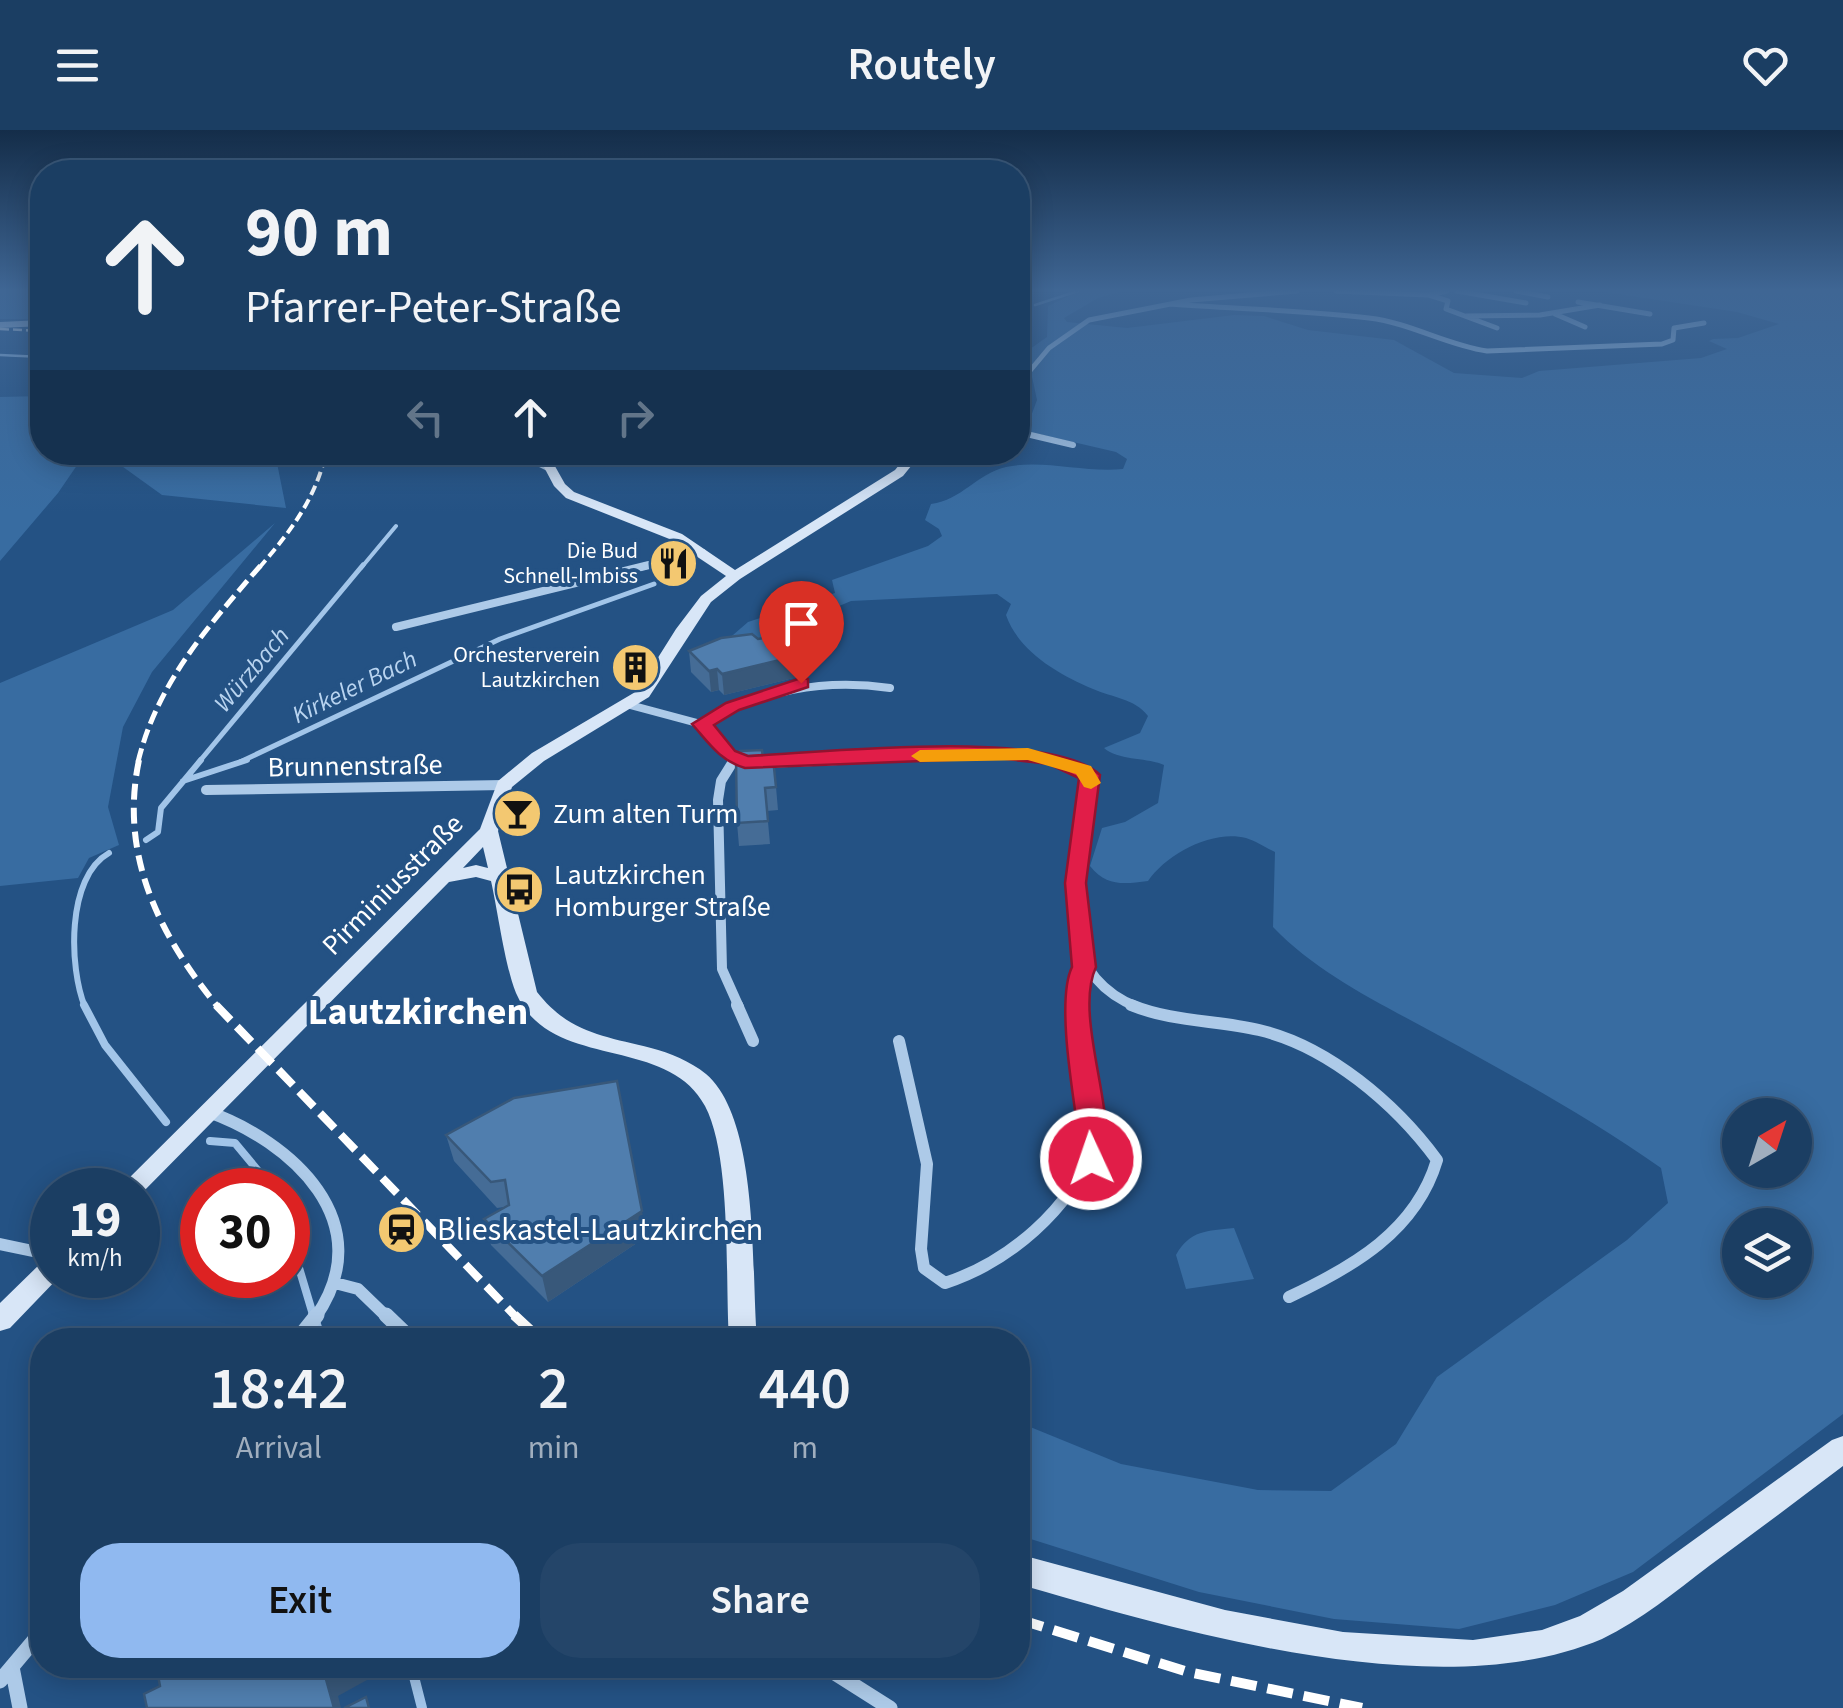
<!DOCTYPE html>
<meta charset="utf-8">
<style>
body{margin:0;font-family:"Source Sans 3",sans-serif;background:#244569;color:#f1f3f6;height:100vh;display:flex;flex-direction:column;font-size:38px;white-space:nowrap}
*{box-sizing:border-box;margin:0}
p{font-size:32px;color:#a0aebe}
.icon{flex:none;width:55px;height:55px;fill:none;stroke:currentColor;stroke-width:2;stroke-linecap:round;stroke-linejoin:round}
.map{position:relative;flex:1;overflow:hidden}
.sheet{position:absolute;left:30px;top:1198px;width:1000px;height:350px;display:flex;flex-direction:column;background:#1b3e63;border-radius:40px;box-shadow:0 5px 25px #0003,0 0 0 2px #395778}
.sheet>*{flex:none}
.top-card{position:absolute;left:30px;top:30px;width:1000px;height:305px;border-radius:40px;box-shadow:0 5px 25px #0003,0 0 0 2px #395778;background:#1b3e63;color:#f1f3f6;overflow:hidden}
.needle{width:65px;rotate:39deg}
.tools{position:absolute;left:1722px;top:968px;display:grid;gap:20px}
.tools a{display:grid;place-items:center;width:90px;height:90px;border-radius:50%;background:#1b3e63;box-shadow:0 5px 25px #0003,0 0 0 2px #395778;font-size:50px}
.speed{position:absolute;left:30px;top:1038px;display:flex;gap:20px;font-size:50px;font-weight:700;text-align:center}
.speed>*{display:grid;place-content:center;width:130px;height:130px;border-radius:50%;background:#1b3e63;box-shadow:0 5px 25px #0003,0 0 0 2px #395778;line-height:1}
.speed small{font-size:25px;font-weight:400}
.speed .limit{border:15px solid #d22;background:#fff;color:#111}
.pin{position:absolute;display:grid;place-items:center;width:85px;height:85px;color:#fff;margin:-102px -42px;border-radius:50% 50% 50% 0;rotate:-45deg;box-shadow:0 0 10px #0007}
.pin .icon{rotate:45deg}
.me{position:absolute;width:110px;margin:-55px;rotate:357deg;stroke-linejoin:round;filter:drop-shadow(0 0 8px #0008)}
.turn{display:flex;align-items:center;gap:35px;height:210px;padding:0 50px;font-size:45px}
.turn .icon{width:130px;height:130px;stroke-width:2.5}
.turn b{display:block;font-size:70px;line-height:85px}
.lanes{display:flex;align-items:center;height:95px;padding:0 50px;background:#0003;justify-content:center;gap:50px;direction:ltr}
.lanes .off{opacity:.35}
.eta{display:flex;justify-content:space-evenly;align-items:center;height:170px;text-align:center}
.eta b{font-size:60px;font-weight:600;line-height:70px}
.primary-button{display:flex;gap:20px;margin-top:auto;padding:20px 50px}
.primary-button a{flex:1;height:115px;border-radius:40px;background:#90b9f0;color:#111;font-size:40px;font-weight:600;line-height:115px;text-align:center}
.primary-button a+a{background:#244569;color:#f1f3f6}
header{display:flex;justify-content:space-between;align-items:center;height:130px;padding:0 50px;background:#1b3e63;font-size:45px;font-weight:600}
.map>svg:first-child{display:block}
.green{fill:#386ca1;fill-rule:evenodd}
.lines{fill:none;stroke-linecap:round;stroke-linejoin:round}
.stream-far5{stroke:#a2c5e9;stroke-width:2.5}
.stream-far4{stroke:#a2c5e9;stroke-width:4}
.stream-far3{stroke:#a2c5e9;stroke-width:5}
.stream-far2{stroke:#a2c5e9;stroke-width:6}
.stream-far1{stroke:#a2c5e9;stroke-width:8}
.stream{stroke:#a2c5e9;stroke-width:10}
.street-far5{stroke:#adcae8;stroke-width:5}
.street-far4{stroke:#adcae8;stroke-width:6}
.street-far3{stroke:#adcae8;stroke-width:8}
.street-far2{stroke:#adcae8;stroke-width:10}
.street-far1{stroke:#adcae8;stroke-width:12}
.street{stroke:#adcae8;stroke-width:15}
.secondary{fill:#d8e6f7;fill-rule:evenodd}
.rail-far5{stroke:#fff;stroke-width:2.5;stroke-dasharray:9 4;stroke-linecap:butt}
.rail-far4{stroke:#fff;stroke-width:4;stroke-dasharray:10 5;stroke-linecap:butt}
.rail-far3{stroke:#fff;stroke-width:5;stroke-dasharray:14 6;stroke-linecap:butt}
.rail-far2{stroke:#fff;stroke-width:6;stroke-dasharray:16 8;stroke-linecap:butt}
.rail-far1{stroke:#fff;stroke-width:8;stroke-dasharray:21 9;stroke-linecap:butt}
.rail{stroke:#fff;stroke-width:10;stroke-dasharray:26 11;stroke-linecap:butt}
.wall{fill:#456c96}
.shaded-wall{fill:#38587a}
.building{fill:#507eae;stroke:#38587a;stroke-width:2.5}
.route{fill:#e11d48;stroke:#92132f;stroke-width:2.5}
.slow{fill:#f59e0b}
.labels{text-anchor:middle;stroke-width:8;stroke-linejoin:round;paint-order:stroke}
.far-poi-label{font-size:22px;fill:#fff;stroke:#245284;text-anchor:end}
.far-water-label{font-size:25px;font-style:italic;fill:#b9d4f0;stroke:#245284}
.street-label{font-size:28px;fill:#fff;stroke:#245284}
.poi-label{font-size:28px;fill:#fff;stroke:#245284;text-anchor:start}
.near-poi-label{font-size:32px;fill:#fff;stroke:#245284;text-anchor:start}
.district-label{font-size:38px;font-weight:bold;fill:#fff;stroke:#245284}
</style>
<header><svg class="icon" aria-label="menu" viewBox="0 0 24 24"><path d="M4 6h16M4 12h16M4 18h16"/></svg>Routely<svg class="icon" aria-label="heart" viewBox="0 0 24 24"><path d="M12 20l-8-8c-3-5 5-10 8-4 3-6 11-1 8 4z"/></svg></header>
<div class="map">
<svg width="1843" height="1578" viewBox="0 0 1843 1578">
<rect width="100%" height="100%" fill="#245284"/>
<!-- green -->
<path class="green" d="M0,161H42V189H0Z
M1080,161H1123L1098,168L1064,188L1067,192L1127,198L1234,185L1264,186L1308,200L1394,210L1454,243L1522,248L1539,241L1701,228L1727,219L1709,211L1713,209L1738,208L1779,194L1737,182L1598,161H1843V1284L1633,1442L1555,1475L1459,1499L1334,1489L1199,1462L1018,1405V1292L1121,1334L1258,1360L1331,1361L1396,1314L1437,1247L1627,1110L1668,1073L1661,1038C1590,988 1515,947 1438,905C1380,873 1319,845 1273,797L1275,722C1266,718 1256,711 1246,708C1213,699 1166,724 1148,751C1124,754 1107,757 1090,736L1102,698L1125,692L1158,673L1164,635C1146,627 1119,631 1104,618L1140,603L1148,586C1134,568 1113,568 1093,559C1058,544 1019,522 1006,485L1011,474L997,464L851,471L825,482L799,506L780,513L718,518L748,492L835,463L832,450L928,416L942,406L939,399L925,390L931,374C962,370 976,344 1006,337C1043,329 1085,343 1123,339L1127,329L1116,322L1030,302L1027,297L1037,270L1031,242L1020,237L1023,224L1047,207L1048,176ZM1740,985H1795V1040H1740ZM1740,1095H1795V1150H1740Z
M42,266V322L275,323L286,378L162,365L112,329L82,328L58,363L0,431V267Z
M275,393L152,542L123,597L108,677L119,715L89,728L78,748L0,756V553L173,480Z
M1234,1098L1254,1149L1186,1159L1176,1125C1190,1100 1207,1101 1234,1098Z"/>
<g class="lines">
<!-- stream-far5 -->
<path class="stream-far5" d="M1035,175L1078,161
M0,225L42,227"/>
<!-- stream-far4 -->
<path class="stream-far4" d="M468,322V332
M361,438L396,396"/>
<!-- stream-far3 -->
<path class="stream-far3" d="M199,632L363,435
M240,632L500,509L654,454"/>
<!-- stream-far2 -->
<path class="stream-far2" d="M183,651L247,630
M146,710L158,702L161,678L201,630
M85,877C69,838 66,747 109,723"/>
<!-- stream-far1 -->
<path class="stream-far1" d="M84,875L105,915L166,992
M210,1011L235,1013L274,1060
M288,1101L314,1188"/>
<!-- stream -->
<path class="stream" d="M313,1185L321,1210
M411,1535L422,1578"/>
<!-- street-far5 -->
<path class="street-far5" d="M1336,161L1428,165L1447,161
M1457,161L1526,173
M1516,161L1548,167
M1429,165L1448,171L1446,179L1497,198
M1578,172L1650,184
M1170,174C1236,179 1304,180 1369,188C1411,193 1446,215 1487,221L1662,214L1673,210L1674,198L1704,193
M1555,184L1585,197
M1466,186L1540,185L1600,175
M1018,255L1049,218L1089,190L1191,170L1297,161"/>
<!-- street-far4 -->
<path class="street-far4" d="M1018,302L1073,315
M516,322L548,338
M545,333L665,328L704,322
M639,438L703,422"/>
<!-- street-far3 -->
<path class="street-far3" d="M396,497L649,435
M630,575L701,594L734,630
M701,594C763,561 821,548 890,558
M734,630L754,632
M785,632L998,622L1062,632"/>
<!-- street-far2 -->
<path class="street-far2" d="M734,630L764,633L838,630
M734,630L721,651L718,670L722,839L739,877
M1054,630L1084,640C1094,661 1084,678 1080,701C1068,771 1060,846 1137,877
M206,660L504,655
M1078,877L1084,837"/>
<!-- street-far1 -->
<path class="street-far1" d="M737,875L753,911
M1131,875C1172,892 1217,890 1259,900C1328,916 1396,974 1437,1030C1416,1101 1353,1137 1289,1167
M899,911L927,1034L921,1119L924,1138L945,1153C1009,1132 1070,1080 1094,1016L1078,875
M206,981C292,1011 382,1093 315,1188
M0,1114L52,1125
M335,1153L358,1159L388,1188"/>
<!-- street -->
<path class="street" d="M386,1185L412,1210
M297,1210L317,1185
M822,1535L890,1578
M12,1537L20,1578
M0,1551L42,1501"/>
<!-- secondary -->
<path class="secondary" d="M42,190V196L0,198V192Z
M536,322H547L565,354L574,362L682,404L735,440L895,340L904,329L905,322H917L916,330L903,346L740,449L711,472L649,567L544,631L512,657L498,701L537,862C569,903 604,906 651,918C670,923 690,931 706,944C760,990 751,1142 757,1210H729C725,1149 732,1027 705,976C667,904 550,942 516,863C505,836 498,782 491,751L476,747L449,752L138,1067V1060H117L480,699L498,651L532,623L637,561L676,499L701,466L726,446L672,410L566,368L554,356ZM483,717L488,738L476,735L463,738Z
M52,1128V1145H61L10,1198L0,1201V1173L43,1131Z
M1843,1306V1336C1798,1370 1754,1403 1709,1436C1675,1462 1641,1490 1602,1509C1440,1578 1183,1502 1018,1454V1424L1225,1480L1343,1502L1473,1510L1542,1500L1580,1486L1623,1461L1832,1310Z"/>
<!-- rail-far5 -->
<path class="rail-far5" d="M0,199L42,201"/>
<!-- rail-far4 -->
<path class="rail-far4" d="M259,438C290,402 316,369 326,322"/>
<!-- rail-far3 -->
<path class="rail-far3" d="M138,632C157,553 209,495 261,435"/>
<!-- rail-far2 -->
<path class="rail-far2" d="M139,630C119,725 159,805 218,877"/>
<!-- rail-far1 -->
<path class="rail-far1" d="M216,875L517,1188"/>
<!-- rail -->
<path class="rail" d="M514,1185L541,1210
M1018,1489L1188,1542L1362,1578"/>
</g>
<!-- wall -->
<path class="wall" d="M758,509L805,524L806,545L724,565L719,560L711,562L691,542L689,521Z
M763,628L776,657L778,680L767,681L770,714L739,716L737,693Z
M446,1005L646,1107L548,1172L491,1115L484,1089L504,1077L497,1078L454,1031Z"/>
<!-- shaded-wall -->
<path class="shaded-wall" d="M805,524L806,545L724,565L722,544Z
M717,539L719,560L711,562L709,541Z
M642,1081L646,1107L548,1172L542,1146Z
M322,1535H362L367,1550L338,1566L341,1578H334Z"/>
<!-- building -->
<path class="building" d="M794,503L805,524L722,544L717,539L709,541L689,521L721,508L752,504L758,509Z
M762,620L763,628H773L776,657L765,658L768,691L737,693L736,630L740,629V621Z
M617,951L642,1081L542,1146L484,1089L509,1075L505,1050L491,1052L446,1005L514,968Z
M156,1535H322L334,1578H147L144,1564L160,1556Z
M366,1567L369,1578H344Z"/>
<!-- sky -->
<linearGradient id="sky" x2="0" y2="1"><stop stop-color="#142d49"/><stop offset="0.42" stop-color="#3f6694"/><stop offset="1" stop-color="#3f6694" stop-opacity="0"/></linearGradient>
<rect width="1843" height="382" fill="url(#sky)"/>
<!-- route -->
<path class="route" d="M801,548L808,549V557L739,580L714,595L735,621L748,626C820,623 1051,597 1100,645L1086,753L1096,837C1072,888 1123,997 1101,1036H1081L1077,1029L1080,1016C1075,974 1055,872 1072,837L1065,753L1079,648L1049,634L998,628L745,638C720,631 708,612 692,594L726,573Z"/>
<!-- slow -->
<path class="slow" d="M1028,618L1091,636L1101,653L1091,659L1084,657L1076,644L1028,630L920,632L911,626L920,620Z"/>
<!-- icons -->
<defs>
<symbol id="restaurant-disc" viewBox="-11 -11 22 22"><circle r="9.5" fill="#f3c871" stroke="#245284"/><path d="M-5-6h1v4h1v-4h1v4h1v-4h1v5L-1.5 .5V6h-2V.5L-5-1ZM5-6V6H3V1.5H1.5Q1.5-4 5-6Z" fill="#111"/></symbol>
<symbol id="building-disc" viewBox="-11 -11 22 22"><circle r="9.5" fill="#f3c871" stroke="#245284"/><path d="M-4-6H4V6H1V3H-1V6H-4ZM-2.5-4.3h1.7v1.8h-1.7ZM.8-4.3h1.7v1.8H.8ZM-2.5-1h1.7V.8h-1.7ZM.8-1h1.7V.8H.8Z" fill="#111"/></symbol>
<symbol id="bar-disc" viewBox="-11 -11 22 22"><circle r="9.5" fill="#f3c871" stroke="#245284"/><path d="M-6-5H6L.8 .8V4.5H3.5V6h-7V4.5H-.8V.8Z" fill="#111"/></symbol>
<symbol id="bus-disc" viewBox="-11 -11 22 22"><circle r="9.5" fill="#f3c871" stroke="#245284"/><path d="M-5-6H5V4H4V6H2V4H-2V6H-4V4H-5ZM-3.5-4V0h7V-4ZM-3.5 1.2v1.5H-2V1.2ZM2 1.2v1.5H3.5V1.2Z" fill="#111"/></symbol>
<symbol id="station-disc" viewBox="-11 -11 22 22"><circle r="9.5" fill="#f3c871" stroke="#245284"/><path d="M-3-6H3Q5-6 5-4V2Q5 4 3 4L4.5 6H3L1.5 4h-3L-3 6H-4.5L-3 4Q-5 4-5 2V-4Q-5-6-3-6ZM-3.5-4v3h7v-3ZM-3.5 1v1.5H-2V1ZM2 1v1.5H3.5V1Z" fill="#111"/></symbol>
</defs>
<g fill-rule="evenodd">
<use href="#restaurant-disc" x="646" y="406" width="55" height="55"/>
<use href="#building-disc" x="608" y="510" width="55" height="55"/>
<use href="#bar-disc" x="490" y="656" width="55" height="55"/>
<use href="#bus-disc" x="492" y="732" width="55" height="55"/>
<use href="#station-disc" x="374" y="1072" width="55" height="55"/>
</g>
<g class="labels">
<!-- far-poi labels -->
<g class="far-poi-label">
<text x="638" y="428">Die Bud<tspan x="638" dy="25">Schnell-Imbiss</tspan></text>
<text x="600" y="532">Orchesterverein<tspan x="600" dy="25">Lautzkirchen</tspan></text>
</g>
<!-- far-water labels -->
<g class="far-water-label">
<text transform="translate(251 539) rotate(-50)" y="9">Würzbach</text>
<text transform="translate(354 556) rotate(-26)" y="9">Kirkeler Bach</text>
</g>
<!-- street labels -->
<g class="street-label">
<text transform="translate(355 635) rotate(-1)" y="10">Brunnenstraße</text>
<text transform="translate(392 754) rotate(-45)" y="10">Pirminiusstraße</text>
</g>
<!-- poi labels -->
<g class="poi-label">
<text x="553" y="693">Zum alten Turm</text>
<text x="554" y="754">Lautzkirchen<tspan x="554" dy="32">Homburger Straße</tspan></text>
</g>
<!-- near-poi labels -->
<g class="near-poi-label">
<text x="437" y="1110">Blieskastel-Lautzkirchen</text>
</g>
<!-- district labels -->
<g class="district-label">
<text x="418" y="894">Lautzkirchen</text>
</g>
</g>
</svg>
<div class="tools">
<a><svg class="needle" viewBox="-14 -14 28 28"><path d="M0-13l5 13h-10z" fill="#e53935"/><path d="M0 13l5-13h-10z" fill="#a0aebe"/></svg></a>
<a><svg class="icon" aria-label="layers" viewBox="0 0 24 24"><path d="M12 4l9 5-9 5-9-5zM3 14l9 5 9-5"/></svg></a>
</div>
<div class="speed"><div>19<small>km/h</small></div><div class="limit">30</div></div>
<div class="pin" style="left:801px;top:553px;background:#d93025"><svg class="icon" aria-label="arrive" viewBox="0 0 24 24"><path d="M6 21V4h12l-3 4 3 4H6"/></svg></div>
<svg class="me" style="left:1091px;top:1029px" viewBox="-20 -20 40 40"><circle r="17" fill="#e11d48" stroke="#fff" stroke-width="3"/><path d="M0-11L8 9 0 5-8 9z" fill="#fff"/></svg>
<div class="top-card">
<div class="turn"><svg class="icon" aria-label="ahead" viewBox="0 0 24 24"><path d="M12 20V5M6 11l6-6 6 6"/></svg><div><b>90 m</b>Pfarrer-Peter-Straße</div></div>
<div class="lanes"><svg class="icon off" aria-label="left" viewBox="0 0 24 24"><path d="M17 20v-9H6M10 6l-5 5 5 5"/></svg><svg class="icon" aria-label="ahead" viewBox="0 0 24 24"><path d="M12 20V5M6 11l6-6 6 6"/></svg><svg class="icon off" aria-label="right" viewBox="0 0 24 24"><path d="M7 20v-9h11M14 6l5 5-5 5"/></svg></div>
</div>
<section class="sheet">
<div class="eta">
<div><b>18:42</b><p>Arrival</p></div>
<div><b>2</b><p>min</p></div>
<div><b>440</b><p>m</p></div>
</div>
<div class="primary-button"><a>Exit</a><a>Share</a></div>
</section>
</div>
